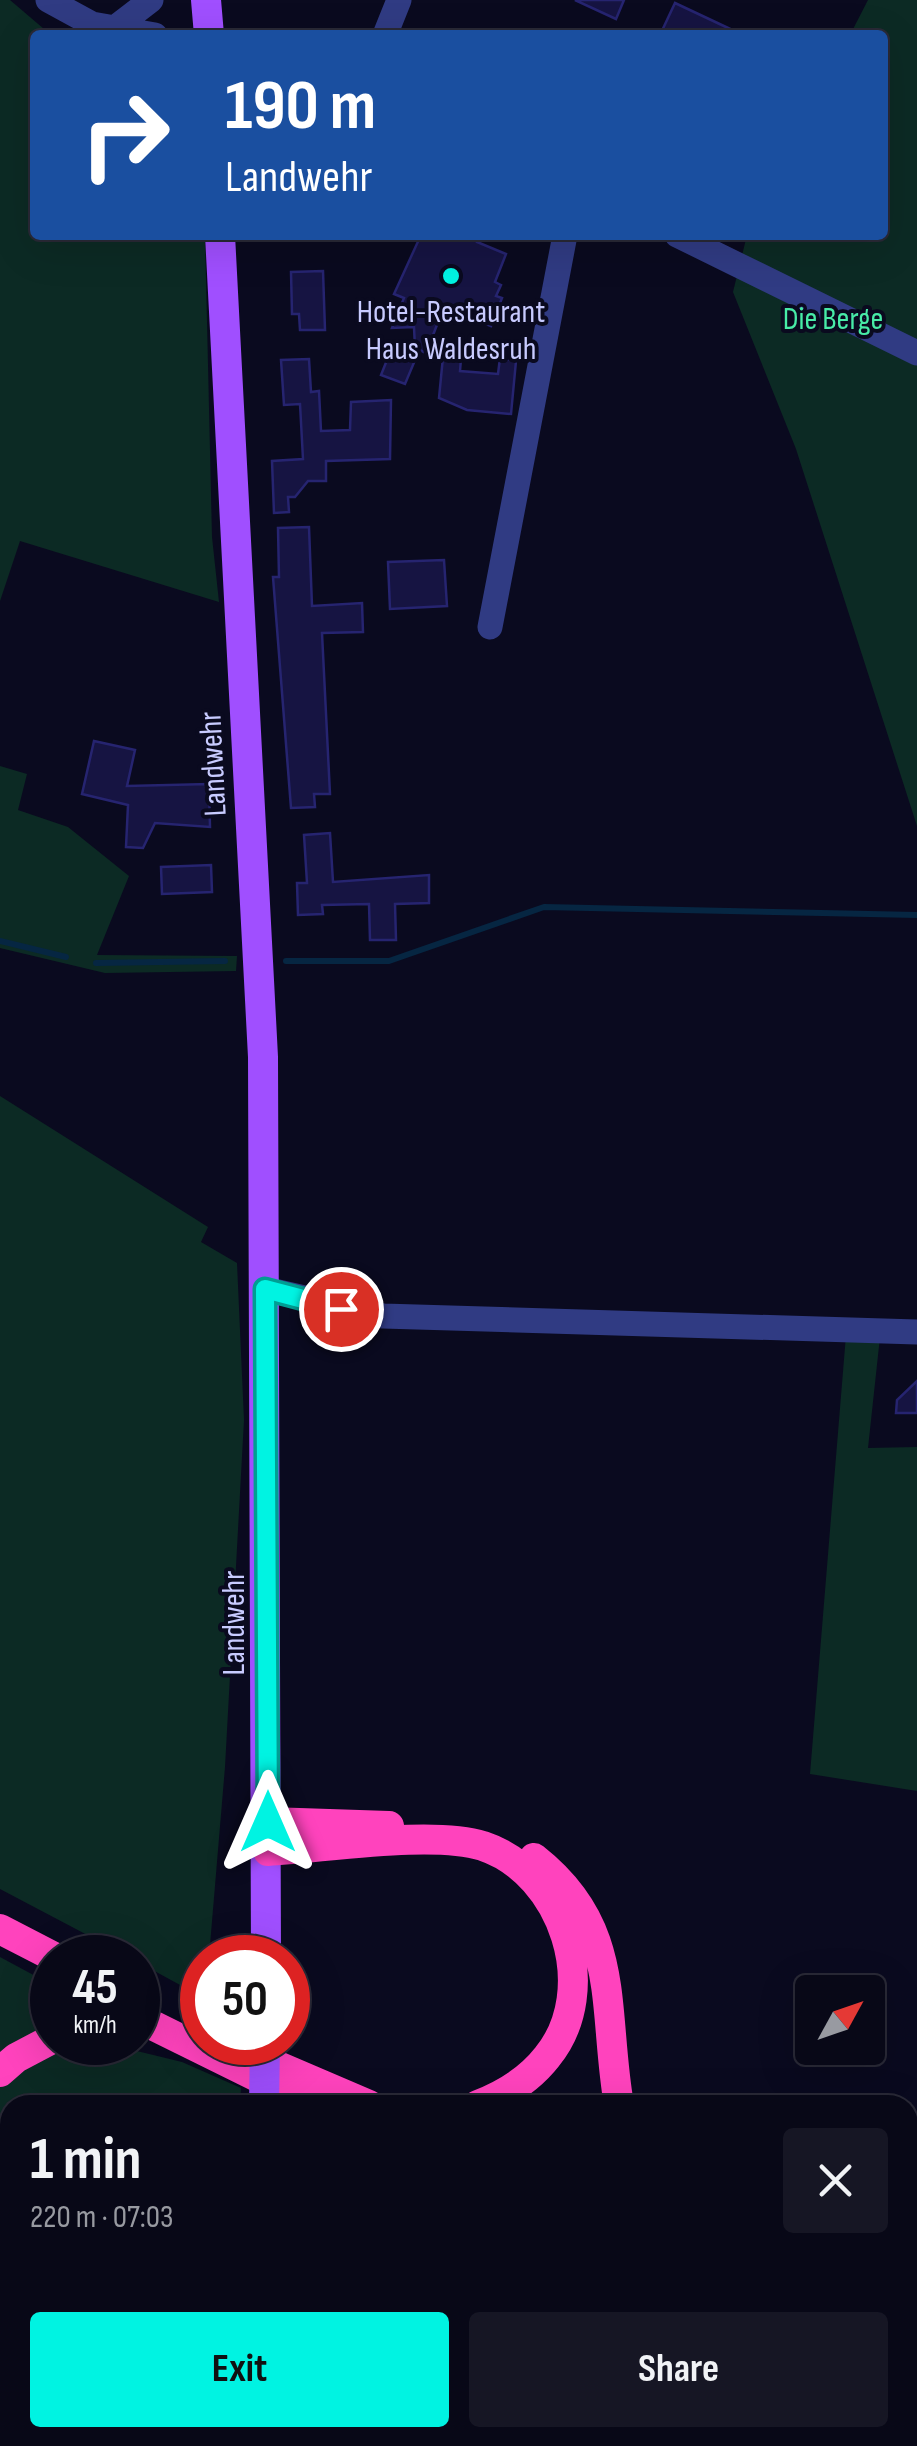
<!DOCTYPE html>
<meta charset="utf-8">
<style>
body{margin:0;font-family:"Sofia Sans Condensed",sans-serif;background:#161624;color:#f1f3f6;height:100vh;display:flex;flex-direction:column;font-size:38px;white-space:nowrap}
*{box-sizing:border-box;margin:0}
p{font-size:32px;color:#989aa1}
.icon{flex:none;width:55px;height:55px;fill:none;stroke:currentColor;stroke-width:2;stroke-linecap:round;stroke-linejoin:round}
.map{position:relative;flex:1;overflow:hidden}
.side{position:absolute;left:0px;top:2095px;width:918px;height:352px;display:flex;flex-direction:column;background:#080817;border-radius:30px 30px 0 0;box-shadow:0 10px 40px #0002,0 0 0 2px #292936}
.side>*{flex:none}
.top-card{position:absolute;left:30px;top:30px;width:858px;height:210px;border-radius:10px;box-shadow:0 10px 40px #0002,0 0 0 2px #292936;background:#1a4fa0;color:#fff;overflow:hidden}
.needle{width:65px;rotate:50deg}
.fabs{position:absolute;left:795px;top:1975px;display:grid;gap:20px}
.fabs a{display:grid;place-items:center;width:90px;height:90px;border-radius:10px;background:#080817;box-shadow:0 10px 40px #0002,0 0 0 2px #292936;font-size:50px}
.speed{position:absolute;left:30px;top:1935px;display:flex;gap:20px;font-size:50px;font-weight:700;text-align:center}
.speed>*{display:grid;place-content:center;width:130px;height:130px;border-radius:50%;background:#080817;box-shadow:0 10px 40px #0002,0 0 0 2px #292936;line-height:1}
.speed small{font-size:25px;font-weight:400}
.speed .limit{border:15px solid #d22;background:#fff;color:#111}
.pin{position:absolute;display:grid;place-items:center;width:85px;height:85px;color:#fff;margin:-42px;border:5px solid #fff;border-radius:50%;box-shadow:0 2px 10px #0007}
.me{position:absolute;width:110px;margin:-55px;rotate:0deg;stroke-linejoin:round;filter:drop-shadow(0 0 8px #0008)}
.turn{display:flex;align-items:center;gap:35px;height:210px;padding:0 30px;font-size:45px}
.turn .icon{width:130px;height:130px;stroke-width:2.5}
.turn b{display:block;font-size:70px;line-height:85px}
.round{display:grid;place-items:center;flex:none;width:105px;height:105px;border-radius:10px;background:#161624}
.summary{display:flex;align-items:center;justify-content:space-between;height:170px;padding:0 30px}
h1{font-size:60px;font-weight:700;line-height:75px}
.primary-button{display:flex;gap:20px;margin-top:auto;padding:20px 30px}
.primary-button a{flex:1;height:115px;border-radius:10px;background:#00f3e2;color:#111;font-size:40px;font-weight:700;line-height:115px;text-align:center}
.primary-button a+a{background:#161624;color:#f1f3f6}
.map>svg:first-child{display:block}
.green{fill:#0c2a24}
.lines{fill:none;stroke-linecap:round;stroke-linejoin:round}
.stream{stroke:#062642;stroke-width:6}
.building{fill:#161442;stroke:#262470;stroke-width:2.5}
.minor{stroke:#303b83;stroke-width:25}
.major{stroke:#a04fff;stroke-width:30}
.highway{stroke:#ff43bd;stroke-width:30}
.major-bridge{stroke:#a04fff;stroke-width:30}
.route-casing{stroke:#009e93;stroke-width:25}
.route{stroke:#00f3e2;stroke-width:18}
.poi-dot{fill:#00f3e2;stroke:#0a0a1f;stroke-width:4}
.labels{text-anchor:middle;stroke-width:8;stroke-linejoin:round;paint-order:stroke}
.poi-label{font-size:32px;fill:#c8cbff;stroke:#0a0a1f}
.park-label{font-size:32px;fill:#48eba7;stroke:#0a0a1f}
.street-label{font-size:32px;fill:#c8cbff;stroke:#0a0a1f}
</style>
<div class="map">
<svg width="917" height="2446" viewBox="0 0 917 2446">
<rect width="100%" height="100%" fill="#0a0a1f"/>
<!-- green -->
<path class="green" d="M0,0H10L51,35H35V235H205L212,537L219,602L20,541L0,601Z
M868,0H917V826L796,449L733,292L747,235H882V35H850Z
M0,766L27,774L18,810L68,827L129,876L97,955L237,956L236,971L105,973L0,948Z
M0,1096L208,1227L201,1242L237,1263L244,1420L225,1767L209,1957L202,1958V1997L138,1962V1958L129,1957L0,1889Z
M846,1335L880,1337L868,1448L917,1447V1791L810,1774Z
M0,1957L52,1985V2031L0,2062Z
M104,2043L182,2062L241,2088L240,2105H10V2260L0,2249V2087C25,2056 67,2046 104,2043Z
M0,2290L10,2296V2438H236V2446H0Z
M908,2370L917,2373V2446H497L433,2438H908Z
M279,2438H329L328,2446H279Z"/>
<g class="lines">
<!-- stream -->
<path class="stream" d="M0,941L66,957
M286,961H389L544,907L917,915
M96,963L225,961
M908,2400L917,2403
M319,2446L320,2438"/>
</g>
<!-- building -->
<path class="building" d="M575,0H624L616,19Z
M675,3L743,35H660Z
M421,235H479L477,242L506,254L495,282L501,285L496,296L502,298L491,326L444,307L426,353L415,348L414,327L392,328L404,298L394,294Z
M323,271L325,330H300L299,314H292L291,272Z
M418,353L405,384L381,375L389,355Z
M443,357L461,359L460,371L498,374L500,358L516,361L511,414L467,410L439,398Z
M309,359L311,392L319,391L321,431L350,430L351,402L391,400L390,459L326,461V481H308L295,497H288L289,512L274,513L272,461L303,459L300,404L284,405L281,360Z
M309,527L312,606L362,603L363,632L322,633L330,794H314L315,807L291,808L273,577H279L278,528Z
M444,560L447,606L390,609L388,562Z
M94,741L135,750L127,786L209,784L210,827L155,823L143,848L126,847L128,805L82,794Z
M330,833L333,882L429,875V903L395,904L396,940H370L369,904L322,905L323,914L298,915L297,883H307L304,835Z
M211,865L212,892L162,894L161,867Z
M917,1381V1413H896L897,1400Z"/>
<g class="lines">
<!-- minor -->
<path class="minor" d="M48,0L92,24L155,35
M116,27L151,0
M385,35L399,0
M677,235L917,353
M490,627L565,235
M265,1289L383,1316L917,1332"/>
<!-- major -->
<path class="major" d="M206,0L209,35
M220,235L263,1057L266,1958
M254,2446V2438"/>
<!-- highway -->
<path class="highway" d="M269,1822L389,1826
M268,1851C325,1848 431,1830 483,1846C564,1873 602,1990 547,2057C529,2080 504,2095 478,2105
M534,1858C623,1928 602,2007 619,2105
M0,1929L56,1958
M138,2018L314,2105
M243,2051L369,2105
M0,2072L16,2058L52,2039
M0,2271L10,2279
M908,2341L917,2345"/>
<!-- major-bridge -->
<path class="major-bridge" d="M264,2105L265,2042"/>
</g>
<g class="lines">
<defs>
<path id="route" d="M268,1822L265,1289L341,1309"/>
</defs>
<!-- route casing -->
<use href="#route" class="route-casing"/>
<!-- route -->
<use href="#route" class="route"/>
</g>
<!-- markers -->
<circle class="poi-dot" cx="451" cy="276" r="10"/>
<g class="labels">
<!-- poi labels -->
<g class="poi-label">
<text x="451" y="322">Hotel-Restaurant<tspan x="451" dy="37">Haus Waldesruh</tspan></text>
</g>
<!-- park labels -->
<g class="park-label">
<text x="833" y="329">Die Berge</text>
</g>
<!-- street labels -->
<g class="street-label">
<text transform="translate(212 764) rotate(-93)" y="11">Landwehr</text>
<text transform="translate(233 1623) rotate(-90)" y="11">Landwehr</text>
</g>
</g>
</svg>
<div class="fabs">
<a><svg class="needle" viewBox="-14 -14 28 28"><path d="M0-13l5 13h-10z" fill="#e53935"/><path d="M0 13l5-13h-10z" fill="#989aa1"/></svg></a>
</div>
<div class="speed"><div>45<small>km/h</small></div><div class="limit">50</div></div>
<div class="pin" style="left:341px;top:1309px;background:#d93025"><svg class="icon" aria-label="arrive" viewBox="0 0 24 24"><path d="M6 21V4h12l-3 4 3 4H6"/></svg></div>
<svg class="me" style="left:268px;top:1822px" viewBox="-20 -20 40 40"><path d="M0-17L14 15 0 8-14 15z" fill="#00f3e2" stroke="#fff" stroke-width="4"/></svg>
<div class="top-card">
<div class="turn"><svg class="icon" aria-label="right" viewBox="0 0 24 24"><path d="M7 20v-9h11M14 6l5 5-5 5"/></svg><div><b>190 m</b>Landwehr</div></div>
</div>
<section class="side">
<div class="summary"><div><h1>1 min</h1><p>220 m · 07:03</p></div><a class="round"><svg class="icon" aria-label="close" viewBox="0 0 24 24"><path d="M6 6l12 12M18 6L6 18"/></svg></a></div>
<div class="primary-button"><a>Exit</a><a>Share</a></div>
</section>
</div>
